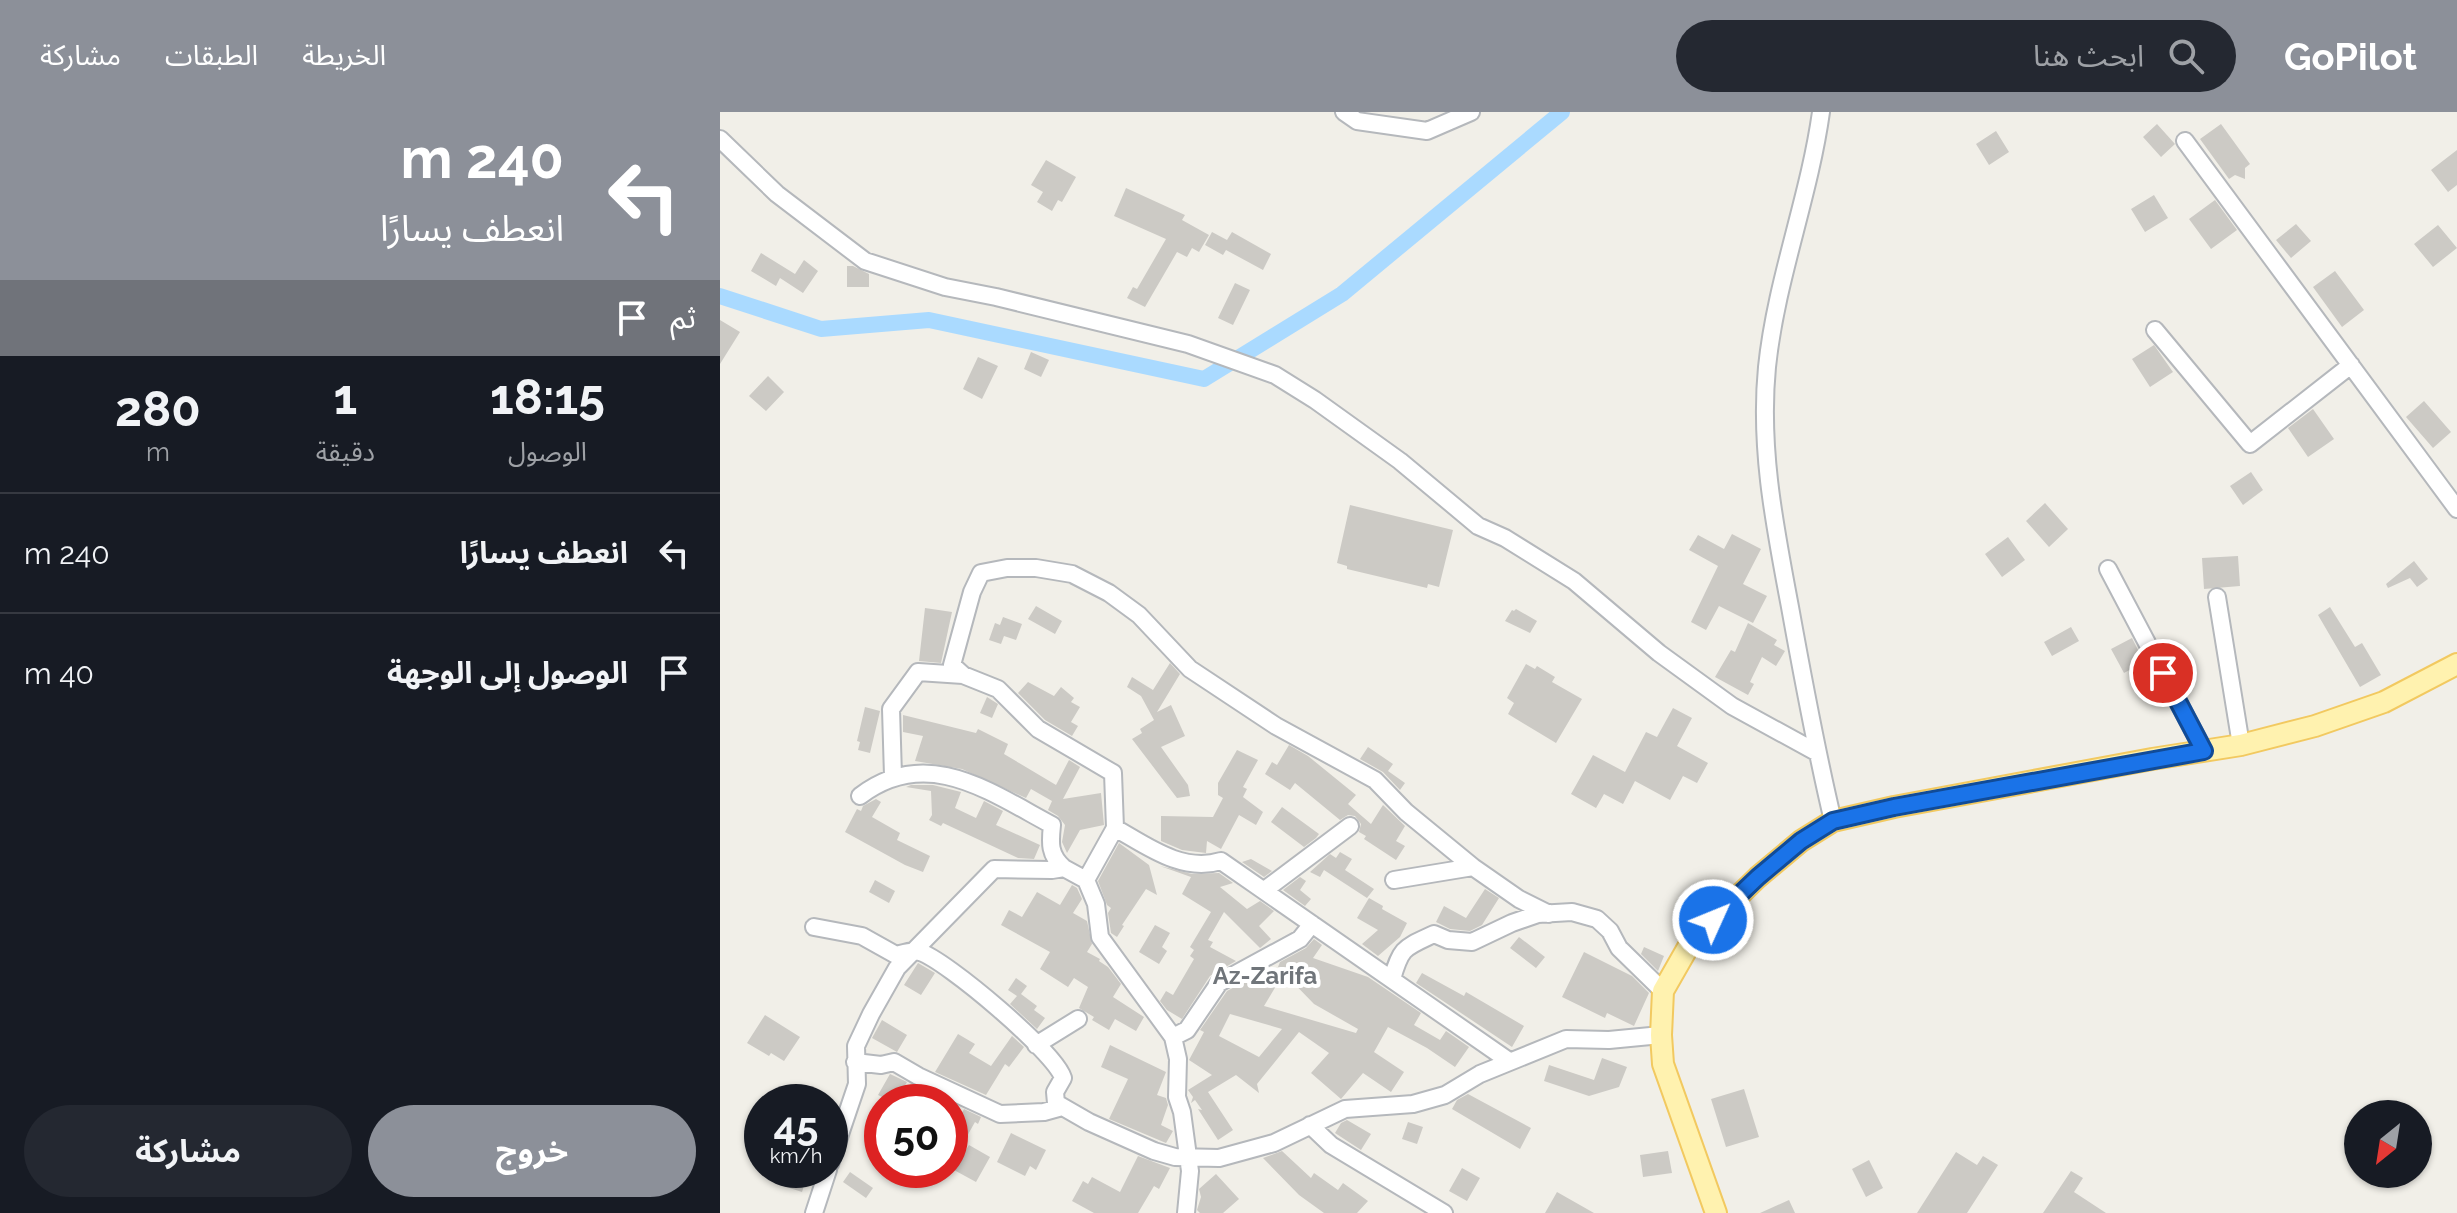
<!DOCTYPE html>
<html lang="ar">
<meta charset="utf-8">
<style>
body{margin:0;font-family:Raleway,"Noto Sans Arabic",sans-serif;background:#242831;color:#f1f3f6;direction:rtl;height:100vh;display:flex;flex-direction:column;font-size:30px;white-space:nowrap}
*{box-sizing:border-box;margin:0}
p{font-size:26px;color:#9ea1a6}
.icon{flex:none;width:44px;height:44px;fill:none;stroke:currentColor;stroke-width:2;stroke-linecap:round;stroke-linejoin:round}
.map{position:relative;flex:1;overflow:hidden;direction:ltr}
.panel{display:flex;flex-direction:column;background:#171b24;width:720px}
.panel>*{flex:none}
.hud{background:#8c9099;color:#fff;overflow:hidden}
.needle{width:52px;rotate:210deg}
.fabs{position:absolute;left:1624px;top:988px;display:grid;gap:16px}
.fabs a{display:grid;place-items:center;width:88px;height:88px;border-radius:50%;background:#171b24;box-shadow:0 2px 6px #0004;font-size:40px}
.speed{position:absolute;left:24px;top:972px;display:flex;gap:16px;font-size:40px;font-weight:700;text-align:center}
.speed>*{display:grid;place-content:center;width:104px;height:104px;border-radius:50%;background:#171b24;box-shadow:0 2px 6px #0004;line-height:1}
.speed small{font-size:20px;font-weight:400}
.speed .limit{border:12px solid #d22;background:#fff;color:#111}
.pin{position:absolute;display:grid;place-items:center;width:68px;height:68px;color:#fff;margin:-34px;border:4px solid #fff;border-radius:50%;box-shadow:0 2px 8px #0007}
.me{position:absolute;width:88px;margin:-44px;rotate:46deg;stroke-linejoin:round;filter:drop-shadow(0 0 6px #0008)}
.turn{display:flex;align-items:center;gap:28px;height:168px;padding:0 24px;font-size:36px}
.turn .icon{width:104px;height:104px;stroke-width:2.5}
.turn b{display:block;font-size:56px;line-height:68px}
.then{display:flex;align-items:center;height:76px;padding:0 24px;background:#0003;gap:16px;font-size:30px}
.eta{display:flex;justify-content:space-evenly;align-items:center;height:136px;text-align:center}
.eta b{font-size:48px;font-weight:700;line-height:56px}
.button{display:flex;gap:16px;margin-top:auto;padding:16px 24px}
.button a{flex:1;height:92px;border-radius:48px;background:#8c9099;color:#fff;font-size:32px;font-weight:700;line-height:92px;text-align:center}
.button a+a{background:#242831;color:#f1f3f6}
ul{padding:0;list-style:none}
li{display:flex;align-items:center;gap:24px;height:120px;padding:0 24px;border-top:2px solid #363941}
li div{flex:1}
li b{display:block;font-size:30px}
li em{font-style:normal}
header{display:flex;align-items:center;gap:48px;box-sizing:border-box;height:112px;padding:0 40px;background:#8c9099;color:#fff}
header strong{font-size:38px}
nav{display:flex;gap:44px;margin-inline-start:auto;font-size:28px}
.search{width:560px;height:72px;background:#242831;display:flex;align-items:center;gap:20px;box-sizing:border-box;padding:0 28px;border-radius:44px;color:#9ea1a6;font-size:30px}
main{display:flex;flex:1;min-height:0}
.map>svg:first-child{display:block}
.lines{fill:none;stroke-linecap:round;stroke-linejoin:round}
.canal{stroke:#aadaff;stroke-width:16}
.building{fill:#cccac5;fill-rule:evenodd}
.minor-casing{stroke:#b5b8bc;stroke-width:20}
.major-casing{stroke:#f2c960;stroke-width:24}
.minor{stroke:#fff;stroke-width:16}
.major{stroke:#fff2af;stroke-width:20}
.route-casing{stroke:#114b97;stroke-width:20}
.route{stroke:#1a73e8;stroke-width:14}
.labels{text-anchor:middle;stroke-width:8;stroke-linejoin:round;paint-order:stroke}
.quarter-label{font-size:24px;font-weight:bold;fill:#70757a;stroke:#fff}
</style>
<header>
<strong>GoPilot</strong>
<div class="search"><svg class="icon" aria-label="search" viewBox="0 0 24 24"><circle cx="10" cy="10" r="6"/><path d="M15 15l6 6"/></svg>ابحث هنا</div>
<nav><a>الخريطة</a><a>الطبقات</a><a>مشاركة</a></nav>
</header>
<main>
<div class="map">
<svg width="1737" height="1101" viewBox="0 0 1737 1101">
<rect width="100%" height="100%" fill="#f1efe8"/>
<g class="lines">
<!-- canal -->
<path class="canal" d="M0,184L101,217L209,208L484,267L622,182L842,0"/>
</g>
<!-- building -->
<path class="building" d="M1437,12L1455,32L1441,45L1423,25Z
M1501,12L1530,52L1525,56V67L1515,63L1509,67L1480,27Z
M1276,19L1289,40L1269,53L1256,32Z
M1737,38V73L1728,80L1711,58Z
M326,48L356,65L342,90L338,88L332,99L317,90L323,80L311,73Z
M406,76L465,103L462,108L489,123L479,140L472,136L467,145L457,140L425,195L407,186L413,175L417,177L446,127L394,104Z
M1434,83L1448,106L1425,120L1411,97Z
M1495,88L1517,118L1491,137L1469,107Z
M1576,112L1591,129L1571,146L1556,128Z
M1718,113L1737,136L1713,155L1694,132Z
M492,120L507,128L512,120L551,142L543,158L506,138L503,143L485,133Z
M41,141L75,162L84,148L98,159L83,181L60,166L56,174L31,159Z
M127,154H133L149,162V175H127Z
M1615,159L1644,198L1622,215L1593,175Z
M515,171L530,178L513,213L498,206Z
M0,208L20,220L0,252Z
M1434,233L1453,260L1430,275L1412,247Z
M311,240L329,248L321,265L304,257Z
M258,245L278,254L262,287L243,277Z
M48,264L64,280L46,299L29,284Z
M1704,289L1731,320L1713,336L1686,305Z
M1593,297L1614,327L1588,345L1568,316Z
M1531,360L1543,378L1523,393L1510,374Z
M1325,391L1348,417L1329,435L1306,409Z
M630,393L733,418L719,475L708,472L707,476L627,457V454L617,451Z
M1012,422L1041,437L1023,472L1047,484L1033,511L999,494L986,518L971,510L998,454L969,438L978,423L1004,437Z
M1288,425L1305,448L1282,465L1265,442Z
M1518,444L1520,474L1484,477L1482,446Z
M1694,449L1708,467L1697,475L1690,466L1668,476L1666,472Z
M316,494L342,509L335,522L308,507Z
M1610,495L1635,535L1642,531L1661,563L1640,575L1598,503Z
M205,496L232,500L221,551L199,549Z
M796,497L817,509L810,521L785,509L792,498L794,499Z
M283,505L302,512L296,528L284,524L281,532L269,528L275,511L280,513Z
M1028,511L1057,528L1054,533L1065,539L1056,554L1042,545L1030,570L1034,572L1028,583L995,565L1011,538L1015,540Z
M1351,515L1359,529L1332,544L1324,530Z
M1412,526L1424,550L1404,561L1391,537Z
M450,551L460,562L437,600L451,593L465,624L441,635L468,673L470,684L457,686L412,627L422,621L420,617L434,608L421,584L407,575L412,565L433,578Z
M806,552L815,557L817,554L835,565L832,570L862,587L836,631L788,602L794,591L787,586Z
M308,570L334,584L341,575L354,586L351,590L360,595L351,610L358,614L352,624L325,608L298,581Z
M267,585L278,592L272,606L260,601Z
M145,595L160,599L150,641L138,638L140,630L137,629Z
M953,596L972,606L957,634L988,651L977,671L963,664L950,688L915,669L903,692L884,682L876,696L851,682L873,643L905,660L926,620L937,625Z
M183,603L256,621L258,617L288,632L284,642L336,673L349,648L360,655L343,687L381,681L384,713L360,718L347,741L342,730L345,713L338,704L328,698L332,689L311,677L306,686L242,657L195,649L203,624L183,620Z
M569,633L588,644L636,683L628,692L651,712L663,693L685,714L676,729L685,734L676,748L644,727L646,724L639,720L641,712L635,704L628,703L620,708L575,671L570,678L545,662L552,650L557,653Z
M648,635L673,652L668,659L685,671L680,678L663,660L640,647Z
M517,638L538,648L523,675L527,677L523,685L543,700L536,713L519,703L501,737L487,729L486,741L462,738L441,729V704L493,705L503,686L498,683V671Z
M191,673H213L241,680L235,696L256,706L264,689L283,699L276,713L320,733L314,747L298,746L223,711L221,714L209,708L212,703L211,679L186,675Z
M156,687L161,690L152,705L180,721L177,728L210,744L203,760L185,753L125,720L137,697L141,699L143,694Z
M562,695L599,722L596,726L584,735L551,710Z
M399,731L429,753L437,783L426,777L402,813L404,814L397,825L391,821L388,801L391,796L387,793L378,769Z
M620,740L632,747L625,758L654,777L647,786L604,758L600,765L590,760L610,742L616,746Z
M531,747L552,759L544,765L522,750Z
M440,754L472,762L499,761L513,771L500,775L527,797L540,789L554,799L539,814L551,827L540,836L504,800L488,828L493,830L490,835L516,849L490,864L462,907L447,898L440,889L446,879L453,883L474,847L470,844L474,838L470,835L491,800L462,782L471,765Z
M580,765L586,769L580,778L591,787L585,794L563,778Z
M155,768L175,779L169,791L149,780Z
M352,773L357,776L362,787L353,801L367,809L372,832L367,840L380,847L379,849L388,855L401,872L393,885L424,905L416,919L395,907L389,918L372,908L374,905L359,896L368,875L354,866L348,875L320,857L330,840L281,813L289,798L302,805L317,780L340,793Z
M765,777L779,786L762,813L750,819L730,817L716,810L724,794L746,806Z
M649,786L663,794L662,797L687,811L680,825L658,844L642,832L658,818L637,806Z
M435,813L450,821L442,835L447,839L439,852L419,840Z
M799,825L825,845L816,856L790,836Z
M594,827L602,833L593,846L648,865L701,901L694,913L720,928L726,919L749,935L735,955L707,936L668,915L654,940L684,960L671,980L643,961L621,987L591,961L609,941L579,920L537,972L539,981L516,963L488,980L513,1018L498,1028L478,997L482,998L475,988L471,991L473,985L468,978L492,963L469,948L484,920L480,918L507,879L537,863L556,874L544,894L636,921L638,917L594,892L558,855L560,850L586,836ZM510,902L531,908L562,917L539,945L499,924Z
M924,835L944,844L938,859L921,842Z
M864,840L912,864L929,881L914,914L887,901L885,906L842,885Z
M198,851L215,861L201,883L184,873Z
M702,861L744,884L746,880L804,914L792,935L696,871Z
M296,866L307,874L301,882L317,894L314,898L325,906L317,917L290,892L297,884L288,878Z
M45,903L80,925L64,949L51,941L49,944L27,931Z
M162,908L187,923L177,940L152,926Z
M238,922L255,932L249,941L271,954L292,924L304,935L289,955L285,952L266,983L215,960Z
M390,933L446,960L437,983L446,986L448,993L441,1013L453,1019L446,1031L389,1007L408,967L381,955Z
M882,946L907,955L899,975L869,984L824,969L829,953L874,968Z
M170,962L187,970L176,990H162L164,986L158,983Z
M1024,977L1039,1025L1006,1035L991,987Z
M748,982L811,1016L800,1037L732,997L737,988Z
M162,990V1023L148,1015Z
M244,997L261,1005L258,1012L255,1010L241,1035L230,1028V1006L237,1010Z
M627,1008L651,1022L641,1038L615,1021L621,1011Z
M688,1010L703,1015L697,1032L682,1027Z
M291,1021L326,1038L316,1058L310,1054L305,1064L277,1050Z
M249,1033L270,1045L256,1070L234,1058Z
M562,1039L591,1066L594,1061L618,1078L623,1071L648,1089L637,1101H604L579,1083L543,1046Z
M948,1039L952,1061L923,1065L920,1043Z
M1236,1040L1257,1053L1263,1044L1278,1053L1247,1101H1197Z
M418,1044L450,1056L439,1077L434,1074L418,1101H374L352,1089L363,1069L368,1072L372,1065L400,1080Z
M1149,1048L1163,1076L1146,1085L1132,1057Z
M742,1056L760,1066L747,1089L729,1079Z
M59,1058L86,1067L82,1080L54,1071Z
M1351,1059L1363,1066L1354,1080L1386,1101H1323Z
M130,1060L153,1076L146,1086L123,1070Z
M496,1062L519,1087L503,1101H480L477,1098L481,1085L479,1077Z
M837,1080L874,1101H825Z
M1069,1088L1075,1101H1040Z"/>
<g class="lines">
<defs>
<path id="minor" d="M624,0L637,9L707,19L751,0
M1101,0C1089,86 1056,168 1047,255C1039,337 1055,415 1070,495C1083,567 1096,638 1113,709
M0,27L57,82L145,149L225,175L276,185L468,232L555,263L595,288L680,349L758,414L785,426L854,469L939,541L1012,594L1096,640
M1465,29L1737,397
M1435,218L1530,332L1631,253
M1388,457L1484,639
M1497,485L1521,633
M243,563L232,553L252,480L261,461L287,456H316L352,462L389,481L419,503L470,557L556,614L655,668L686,700L753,755L799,787L829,802
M173,664L171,597L198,560L243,563L278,577L318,617L393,661L395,716L366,768
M395,716C427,734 462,761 501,749L789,949
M344,756L366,768L376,792L380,825L453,925L458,947L457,985L462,1000L470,1059L466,1101
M674,768L753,755
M546,777L630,714
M94,815L142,824L176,843C184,841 192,838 200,840C226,848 336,941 343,966L335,980L336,991L369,1010L434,1039L455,1045L499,1046L554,1031L625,997L693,992L725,983L760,962L846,927L889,928L941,923
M672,867C681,835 684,836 714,822L728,828L752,830L792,811L818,802L852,800L877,807L890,819L899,836L943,879
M453,925L467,918L499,871L580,827L592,812
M316,933L358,907
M135,950L161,953L174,950L198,964L280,1002L324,1000L342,995
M590,1013L611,1033L724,1101
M110,1052L137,972L136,934L151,902L177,856L274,757L332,758L344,756C329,743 330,731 332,713C270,680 207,633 140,684
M94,1101L108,1058"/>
<path id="major" d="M996,1101L943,952L941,923L943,879L971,830L1038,765L1081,729L1113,709L1174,695L1432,647L1521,633L1595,614L1664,590L1737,552"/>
</defs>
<!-- minor casing -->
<use href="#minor" class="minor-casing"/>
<!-- major casing -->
<use href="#major" class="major-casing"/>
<!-- minor -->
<use href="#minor" class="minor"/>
<!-- major -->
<use href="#major" class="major"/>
</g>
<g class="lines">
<defs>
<path id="route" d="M993,808L1038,765L1081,729L1113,709L1174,695L1484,639L1443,561"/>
</defs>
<!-- route casing -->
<use href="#route" class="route-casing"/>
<!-- route -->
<use href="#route" class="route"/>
</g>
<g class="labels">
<!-- quarter labels -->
<g class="quarter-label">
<text x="545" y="872">Az-Zarifa</text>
</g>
</g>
</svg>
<div class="fabs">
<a><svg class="needle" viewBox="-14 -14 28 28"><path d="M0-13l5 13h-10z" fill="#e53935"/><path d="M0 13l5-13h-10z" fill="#9ea1a6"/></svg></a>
</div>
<div class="speed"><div>45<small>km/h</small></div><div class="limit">50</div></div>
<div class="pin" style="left:1443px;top:561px;background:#d93025"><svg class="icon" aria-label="arrive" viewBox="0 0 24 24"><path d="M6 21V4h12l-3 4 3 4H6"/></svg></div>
<svg class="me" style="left:993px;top:808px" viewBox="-20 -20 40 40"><circle r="17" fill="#1a73e8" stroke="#fff" stroke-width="3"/><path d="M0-11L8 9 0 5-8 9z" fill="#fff"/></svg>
</div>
<section class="panel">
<div class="hud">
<div class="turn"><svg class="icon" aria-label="left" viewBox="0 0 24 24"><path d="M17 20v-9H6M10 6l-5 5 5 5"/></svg><div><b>240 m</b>انعطف يسارًا</div></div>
<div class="then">ثم<svg class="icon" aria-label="arrive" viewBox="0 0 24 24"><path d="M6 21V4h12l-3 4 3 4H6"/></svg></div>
</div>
<div class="eta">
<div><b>18:15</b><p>الوصول</p></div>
<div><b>1</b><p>دقيقة</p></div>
<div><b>280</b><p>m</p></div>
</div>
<ul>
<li><svg class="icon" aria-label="left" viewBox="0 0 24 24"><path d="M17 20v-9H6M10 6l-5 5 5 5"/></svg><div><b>انعطف يسارًا</b></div><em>240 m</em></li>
<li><svg class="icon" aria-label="arrive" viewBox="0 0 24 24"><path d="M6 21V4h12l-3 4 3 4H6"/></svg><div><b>الوصول إلى الوجهة</b></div><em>40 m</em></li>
</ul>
<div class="button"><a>خروج</a><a>مشاركة</a></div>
</section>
</main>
